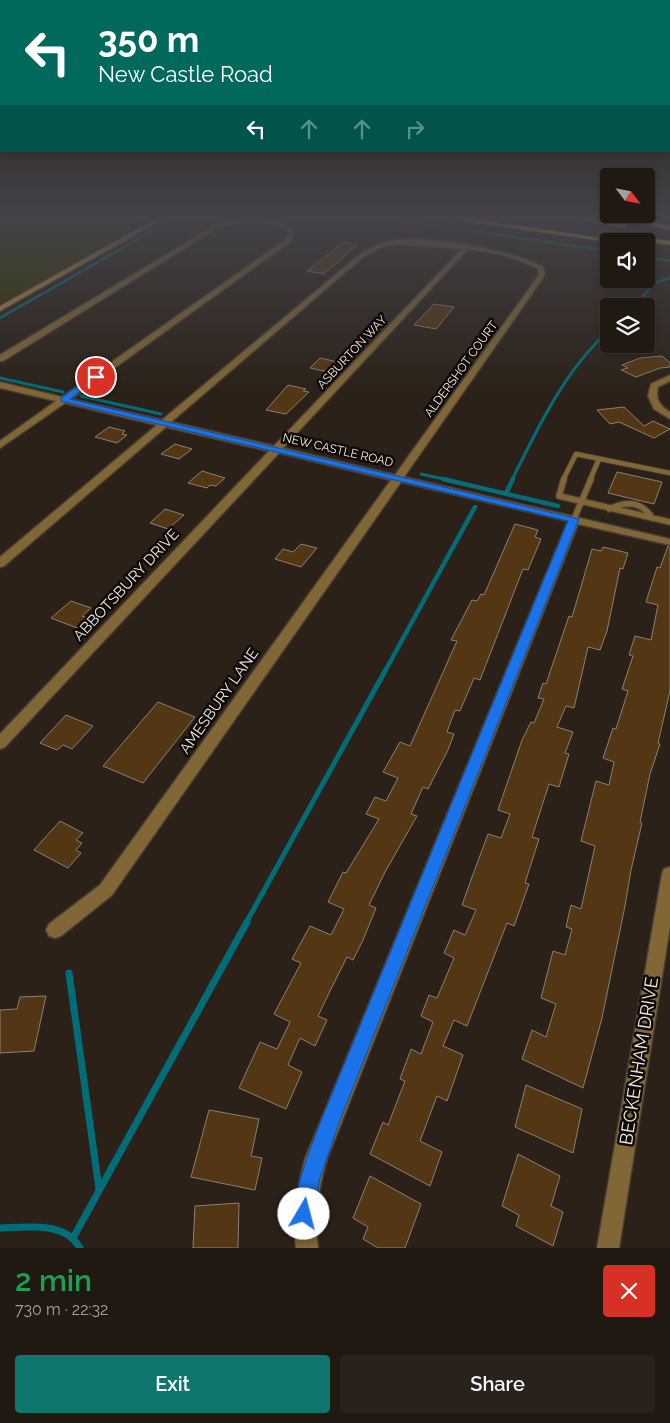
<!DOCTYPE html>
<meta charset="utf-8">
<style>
body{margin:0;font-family:Raleway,sans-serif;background:#28221b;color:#f1f3f6;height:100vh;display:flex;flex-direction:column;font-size:19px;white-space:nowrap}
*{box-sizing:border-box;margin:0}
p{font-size:16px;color:#a2a09f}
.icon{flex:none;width:28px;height:28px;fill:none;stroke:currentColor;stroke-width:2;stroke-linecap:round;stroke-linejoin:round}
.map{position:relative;height:1248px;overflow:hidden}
.panel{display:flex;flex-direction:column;background:#201912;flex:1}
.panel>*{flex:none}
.hud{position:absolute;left:0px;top:0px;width:670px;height:152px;box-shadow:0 2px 8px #0003,0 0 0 1px #3d3832;background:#00695c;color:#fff;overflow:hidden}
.needle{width:32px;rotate:122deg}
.controls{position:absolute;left:600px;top:168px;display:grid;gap:10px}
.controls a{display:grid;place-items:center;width:55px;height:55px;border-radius:5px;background:#201912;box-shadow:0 2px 8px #0003,0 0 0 1px #3d3832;font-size:25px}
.pin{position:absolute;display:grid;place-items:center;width:42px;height:42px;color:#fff;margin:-21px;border:2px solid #fff;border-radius:50%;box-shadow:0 1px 5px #0007}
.me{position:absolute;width:55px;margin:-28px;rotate:8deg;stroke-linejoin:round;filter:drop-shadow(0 0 4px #0008)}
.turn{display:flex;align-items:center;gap:18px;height:105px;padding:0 15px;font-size:22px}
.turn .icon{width:65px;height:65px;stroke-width:2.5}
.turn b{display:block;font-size:35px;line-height:42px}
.lanes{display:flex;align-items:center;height:48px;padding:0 15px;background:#0003;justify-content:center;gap:25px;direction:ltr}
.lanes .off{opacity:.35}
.round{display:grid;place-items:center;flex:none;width:52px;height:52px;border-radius:5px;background:#28221b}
.headline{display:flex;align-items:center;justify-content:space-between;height:85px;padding:0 15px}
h1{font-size:30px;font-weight:600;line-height:38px;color:#1e9e55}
.action{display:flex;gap:10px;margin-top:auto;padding:10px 15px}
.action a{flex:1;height:58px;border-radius:5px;background:#0f766e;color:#fff;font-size:20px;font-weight:600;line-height:58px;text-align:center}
.action a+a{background:#28221b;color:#f1f3f6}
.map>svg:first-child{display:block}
.green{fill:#313400}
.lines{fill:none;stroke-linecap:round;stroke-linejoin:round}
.stream-far4{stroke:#006d79;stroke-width:2.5}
.stream-far3{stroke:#006d79;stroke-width:3}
.stream-far2{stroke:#006d79;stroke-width:4.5}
.stream-far1{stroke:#006d79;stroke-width:5}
.stream{stroke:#006d79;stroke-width:7}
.building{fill:#533614;stroke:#8b8074}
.lane-far1-casing{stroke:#473d35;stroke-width:6}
.lane-casing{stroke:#473d35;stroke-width:8}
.street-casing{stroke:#473d35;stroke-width:3}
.secondary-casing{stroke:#473d35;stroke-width:3}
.highway-casing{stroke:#473d35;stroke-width:3}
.lane-far1{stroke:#816736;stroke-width:4.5}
.lane{stroke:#816736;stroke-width:5.5}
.street{fill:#816736;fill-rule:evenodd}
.secondary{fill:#b88d3a;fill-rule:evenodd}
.highway{fill:#fec964;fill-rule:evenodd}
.route{fill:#1a73e8;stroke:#114b97}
.labels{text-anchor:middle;stroke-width:5;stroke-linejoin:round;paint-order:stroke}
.far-street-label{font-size:12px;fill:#f2ebe5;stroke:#100b08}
.street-label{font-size:15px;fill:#f2ebe5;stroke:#100b08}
.near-street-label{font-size:18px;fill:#f2ebe5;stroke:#100b08}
</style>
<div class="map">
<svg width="670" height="1248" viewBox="0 0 670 1248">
<rect width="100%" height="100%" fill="#2b2118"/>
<!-- green -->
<path class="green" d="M0,218H146L49,277L0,303Z"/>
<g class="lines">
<!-- stream-far4 -->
<path class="stream-far4" d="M380,218L609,251
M646,257L670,261
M635,306L654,283L670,278
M0,318L175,218
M606,333L609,330"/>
<!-- stream-far3 -->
<path class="stream-far3" d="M0,378L63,392
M81,396L161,414
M421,474L448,480
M512,480C538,427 564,372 608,331"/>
<!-- stream-far2 -->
<path class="stream-far2" d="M443,479L558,506
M506,493L513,479
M384,673L475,507"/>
<!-- stream-far1 -->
<path class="stream-far1" d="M246,923L385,671"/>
<!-- stream -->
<path class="stream" d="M69,973L99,1189
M0,1228C27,1227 65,1221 80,1248
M73,1238L247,922"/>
</g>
<!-- building -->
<path class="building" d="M344,242L357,245L324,274L307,271Z
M434,304L454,307L436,329L414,325Z
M662,356L670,363V367L660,368L636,377L621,370L628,368L622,365L640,358Z
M320,358L338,362L328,372L310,368Z
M288,385L306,389L303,391L309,392L286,414L266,410Z
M624,407L644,426L653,421L670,429L654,438L619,422L610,424L597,410Z
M109,427L125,431L122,434L127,435L117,443L95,437Z
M175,444L192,449L179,459L161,454Z
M202,471L225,478L216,486L210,485L207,488L188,483Z
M617,472L662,482L654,504L608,493Z
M165,509L184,515L168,529L150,523Z
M515,524L538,530L535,537L541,539L528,570L523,569L480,680L474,678L460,711L455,710L447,732L454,734L448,750L428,789L423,787L411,814L417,816L385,872L369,905L376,908L363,940L353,960L347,957L329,993L318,1016L327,1020L315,1046L300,1038L288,1065L302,1072L286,1109L239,1088L260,1042L277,1049L290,1022L274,1014L301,963L292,959L310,926L331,935L344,909L328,902L343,872L346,873L379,819L366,814L375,797L386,801L398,778L383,772L400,742L410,746L457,641L451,640L472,600L477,601L481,594L484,595Z
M301,544L317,548L301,567L275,559L283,549L293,552Z
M668,546L670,547V691L658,743L660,744L650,774L640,822L642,823L631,870L625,906L602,1018L583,1088L522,1059L532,1030L546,1037L556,1004L541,998L553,951L565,955L572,929L566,927L571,905L581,909L595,846L581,841L596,781L609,785L614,762L603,758L613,728L616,729L628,691L622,689L633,656L629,655L635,636L651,640L658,605L646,602L657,567L660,568Z
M603,547L628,553L623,569L620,568L607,631L600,650L588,647L574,708L566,706L557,727L573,732L565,753L569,754L559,787L549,784L532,837L539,839L525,883L529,884L514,926L507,923L467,1026L454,1020L443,1046L463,1055L447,1101L437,1096L420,1141L442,1152L430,1186L370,1154L383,1122L388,1125L405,1081L400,1079L411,1049L421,1054L433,1022L421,1016L429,995L437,998L454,958L444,953L454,930L465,935L476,910L462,905L472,877L488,834L501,838L510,814L498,810L522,740L531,722L534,723L544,699L538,698L543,683L546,684L569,616L572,617L592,549L601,551Z
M71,601L91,608L82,616L88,618L77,628L51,618Z
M158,702L195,717L143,783L103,766Z
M66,715L93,726L72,749L63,745L57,750L40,743Z
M60,821L83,833L76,840L82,843L76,850L81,853L68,868L34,850Z
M46,996L34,1051L0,1053V1010L17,1009L20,997Z
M526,1085L582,1109L573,1153L515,1127Z
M209,1110L259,1119L251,1156L262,1158L255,1190L191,1177Z
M518,1154L560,1176L551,1206L563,1212L553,1246L516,1226L519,1215L502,1206Z
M370,1176L421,1204L405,1248H378L363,1239L368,1227L353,1218Z
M239,1203L238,1248H193L195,1206Z"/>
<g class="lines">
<defs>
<path id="lane-far1" d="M563,480L576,454L670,473
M590,480L599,459"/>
<path id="lane" d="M564,479L559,496L670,522
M609,509C626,501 642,501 652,518
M574,519L591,479"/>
<path id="street" d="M260,218L278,221L294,231L290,242L71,399L162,420L359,255C369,248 379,243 390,241C425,234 512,250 543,267L545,275L404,477L670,539V545L578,524L327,1159C318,1189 314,1217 318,1248H296C292,1217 297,1189 305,1159L568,521L401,482L112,895L61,936L55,938L49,936L46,930L49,924L100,885L391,480L279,453L5,747L0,749V734L269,451L166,427L4,566L0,567V557L157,425L65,403L0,448V441L56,401L0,388V382L62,397L285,240L289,232C268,217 242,221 219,227L3,361H0V355L215,225L235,220ZM397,244L462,249L274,446L171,422L363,257L380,248ZM467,250C487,249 520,259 538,269L539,275L395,475L283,448Z
M670,375V381L658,387C655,399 660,406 670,412V419L654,409L648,396L651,384Z
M670,867V926L619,1248H597L662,874L664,869Z"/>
<path id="secondary" d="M157,218H165L0,311V306Z"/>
<path id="highway" d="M443,218H465L621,241L609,242Z
M574,218H592L628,226L624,228Z
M618,218H634L670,226V230Z
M604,231L670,241V245L607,235H604Z"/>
</defs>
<!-- lane-far1 casing -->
<use href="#lane-far1" class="lane-far1-casing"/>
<!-- lane casing -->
<use href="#lane" class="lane-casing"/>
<!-- street casing -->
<use href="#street" class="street-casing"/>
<!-- secondary casing -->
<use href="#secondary" class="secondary-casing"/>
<!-- highway casing -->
<use href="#highway" class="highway-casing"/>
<!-- lane-far1 -->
<use href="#lane-far1" class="lane-far1"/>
<!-- lane -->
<use href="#lane" class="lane"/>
<!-- street -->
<use href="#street" class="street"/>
<!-- secondary -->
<use href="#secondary" class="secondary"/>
<!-- highway -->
<use href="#highway" class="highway"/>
</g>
<!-- sky -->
<linearGradient id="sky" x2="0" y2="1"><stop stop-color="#18120d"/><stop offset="0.55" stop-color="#444348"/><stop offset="1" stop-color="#444348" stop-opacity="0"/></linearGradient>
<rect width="670" height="393" fill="url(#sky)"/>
<!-- route -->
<path class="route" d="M93,375L100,377L70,399L579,519L339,1123L320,1178L311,1221L304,1224L297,1221C288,1200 312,1146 320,1123L568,521L61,401V398Z"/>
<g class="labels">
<!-- far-street labels -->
<g class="far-street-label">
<text transform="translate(352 352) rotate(-47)" y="4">ASBURTON WAY</text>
<text transform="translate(461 369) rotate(-54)" y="4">ALDERSHOT COURT</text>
<text transform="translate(338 450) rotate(13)" y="4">NEW CASTLE ROAD</text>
</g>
<!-- street labels -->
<g class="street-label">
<text transform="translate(126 585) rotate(-47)" y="5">ABBOTSBURY DRIVE</text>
<text transform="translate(219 701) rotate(-55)" y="5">AMESBURY LANE</text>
</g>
<!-- near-street labels -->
<g class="near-street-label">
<text transform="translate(639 1061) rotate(-81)" y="6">BECKENHAM DRIVE</text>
</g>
</g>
</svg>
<div class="controls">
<a><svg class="needle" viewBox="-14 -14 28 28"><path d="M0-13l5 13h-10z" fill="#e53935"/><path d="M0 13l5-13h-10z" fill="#a2a09f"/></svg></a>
<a><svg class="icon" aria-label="sound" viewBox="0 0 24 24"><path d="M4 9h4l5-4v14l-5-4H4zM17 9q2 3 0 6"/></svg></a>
<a><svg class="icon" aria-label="layers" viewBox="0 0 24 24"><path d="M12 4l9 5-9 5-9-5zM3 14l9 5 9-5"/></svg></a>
</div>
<div class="pin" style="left:96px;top:377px;background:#d93025"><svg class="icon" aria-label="arrive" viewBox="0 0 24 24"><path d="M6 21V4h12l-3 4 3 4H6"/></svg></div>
<svg class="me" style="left:304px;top:1214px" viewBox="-20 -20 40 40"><circle r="19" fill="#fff"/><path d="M0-13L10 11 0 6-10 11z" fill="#1a73e8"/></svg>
<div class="hud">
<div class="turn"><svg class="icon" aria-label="left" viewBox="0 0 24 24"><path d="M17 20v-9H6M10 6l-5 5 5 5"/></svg><div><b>350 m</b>New Castle Road</div></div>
<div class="lanes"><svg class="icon" aria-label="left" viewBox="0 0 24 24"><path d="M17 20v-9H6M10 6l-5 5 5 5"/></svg><svg class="icon off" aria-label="ahead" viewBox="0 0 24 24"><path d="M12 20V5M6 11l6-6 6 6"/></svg><svg class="icon off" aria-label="ahead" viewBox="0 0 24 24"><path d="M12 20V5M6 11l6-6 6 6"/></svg><svg class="icon off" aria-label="right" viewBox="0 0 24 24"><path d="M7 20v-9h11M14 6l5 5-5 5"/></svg></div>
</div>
</div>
<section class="panel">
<div class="headline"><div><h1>2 min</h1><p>730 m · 22:32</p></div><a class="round" style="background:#d93025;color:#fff"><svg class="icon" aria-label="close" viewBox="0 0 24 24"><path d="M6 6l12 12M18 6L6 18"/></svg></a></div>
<div class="action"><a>Exit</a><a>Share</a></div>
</section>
